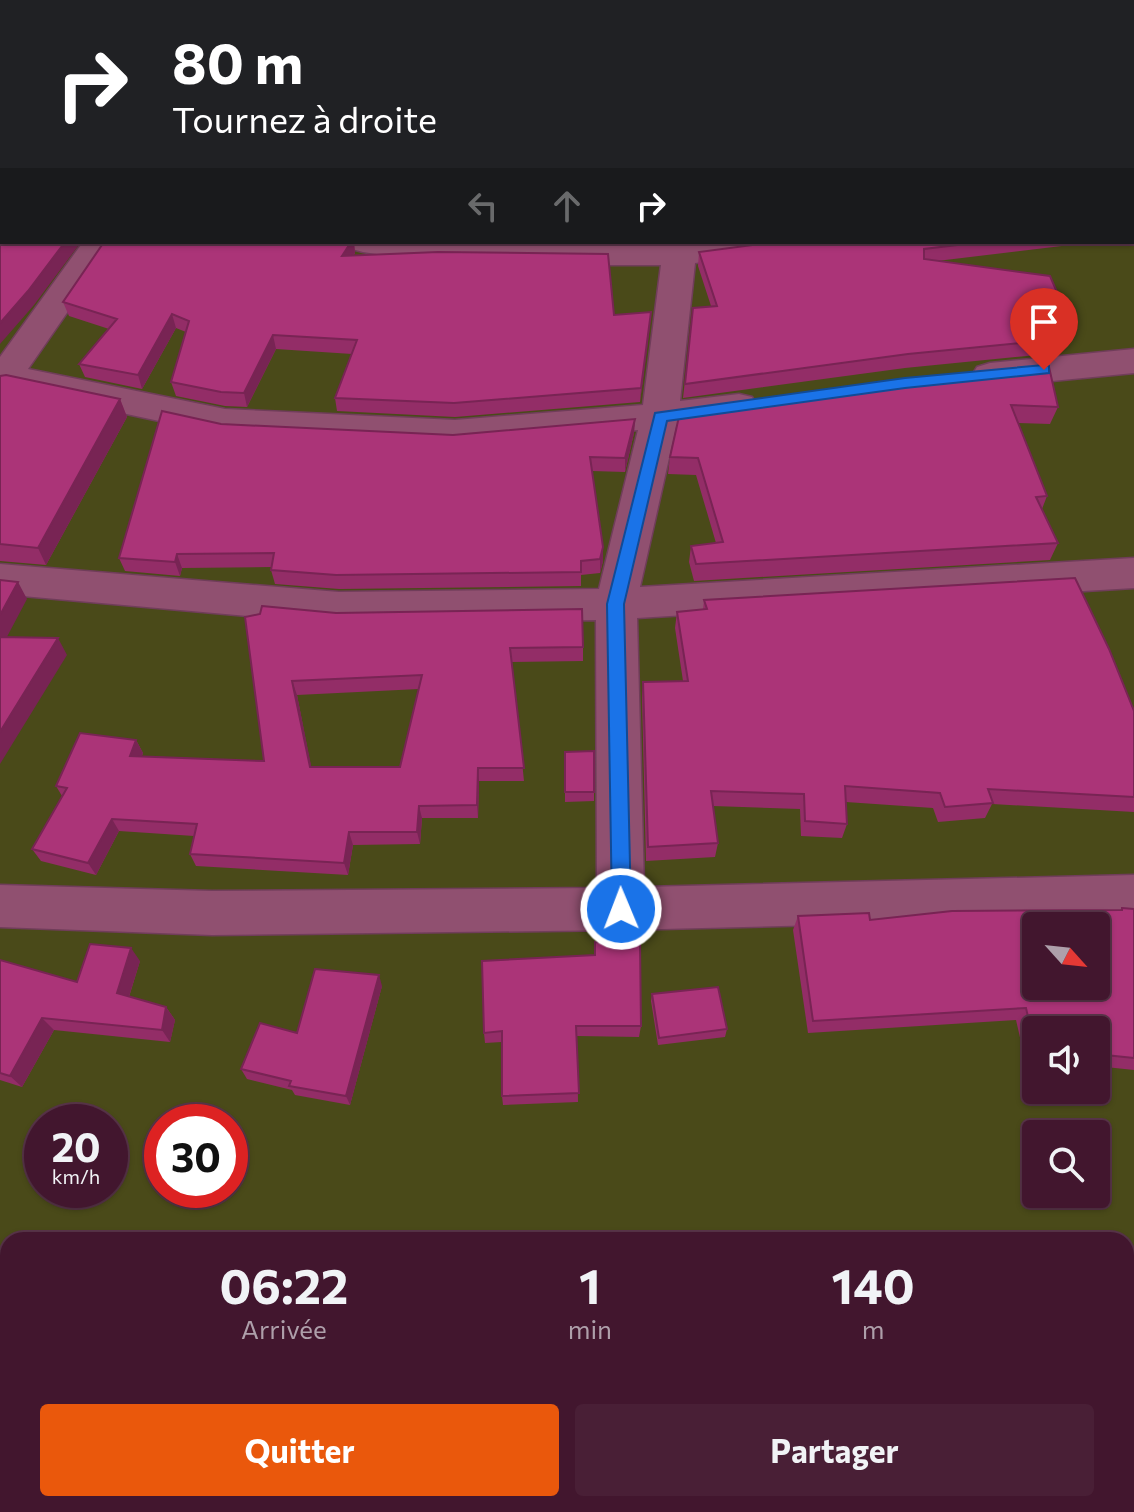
<!DOCTYPE html>
<html lang="fr">
<meta charset="utf-8">
<style>
body{margin:0;font-family:Commissioner,sans-serif;background:#491f36;color:#f1f3f6;height:100vh;display:flex;flex-direction:column;font-size:30px;white-space:nowrap}
*{box-sizing:border-box;margin:0}
p{font-size:26px;color:#ae9faa}
.icon{flex:none;width:44px;height:44px;fill:none;stroke:currentColor;stroke-width:2;stroke-linecap:round;stroke-linejoin:round}
.map{position:relative;flex:1;overflow:hidden}
.drawer{position:absolute;left:0px;top:1232px;width:1134px;height:280px;display:flex;flex-direction:column;background:#42162e;border-radius:24px 24px 0 0;box-shadow:0 2px 6px #0004,0 0 0 2px #5a354a}
.drawer>*{flex:none}
.hud{position:absolute;left:0px;top:0px;width:1134px;height:244px;box-shadow:0 2px 6px #0004,0 0 0 2px #5a354a;background:#202124;color:#fff;overflow:hidden}
.needle{width:52px;rotate:117deg}
.controls{position:absolute;left:1022px;top:912px;display:grid;gap:16px}
.controls a{display:grid;place-items:center;width:88px;height:88px;border-radius:8px;background:#42162e;box-shadow:0 2px 6px #0004,0 0 0 2px #5a354a;font-size:40px}
.speed{position:absolute;left:24px;top:1104px;display:flex;gap:16px;font-size:40px;font-weight:700;text-align:center}
.speed>*{display:grid;place-content:center;width:104px;height:104px;border-radius:50%;background:#42162e;box-shadow:0 2px 6px #0004,0 0 0 2px #5a354a;line-height:1}
.speed small{font-size:20px;font-weight:400}
.speed .limit{border:12px solid #d22;background:#fff;color:#111}
.pin{position:absolute;display:grid;place-items:center;width:68px;height:68px;color:#fff;margin:-82px -34px;border-radius:50% 50% 50% 0;rotate:-45deg;box-shadow:0 0 8px #0007}
.pin .icon{rotate:45deg}
.me{position:absolute;width:88px;margin:-44px;rotate:359deg;stroke-linejoin:round;filter:drop-shadow(0 0 6px #0008)}
.turn{display:flex;align-items:center;gap:28px;height:168px;padding:0 40px;font-size:36px}
.turn .icon{width:104px;height:104px;stroke-width:2.5}
.turn b{display:block;font-size:56px;line-height:68px}
.lanes{display:flex;align-items:center;height:76px;padding:0 40px;background:#0003;justify-content:center;gap:40px;direction:ltr}
.lanes .off{opacity:.35}
.eta{display:flex;justify-content:space-evenly;align-items:center;height:136px;text-align:center}
.eta b{font-size:48px;font-weight:700;line-height:56px}
.button{display:flex;gap:16px;margin-top:auto;padding:16px 40px}
.button a{flex:1;height:92px;border-radius:8px;background:#ea580c;color:#fff;font-size:32px;font-weight:700;line-height:92px;text-align:center}
.button a+a{background:#491f36;color:#f1f3f6}
.map>svg:first-child{display:block}
.green{fill:#4a4a19;fill-rule:evenodd}
.lines{fill:none;stroke-linecap:round;stroke-linejoin:round}
.stream{fill:#27075e;fill-rule:evenodd}
.street-casing{stroke:#703d5a;stroke-width:3}
.street{fill:#905070;fill-rule:evenodd}
.wall{fill:#932d67;fill-rule:evenodd}
.shaded-wall{fill:#782454}
.building{fill:#ab3478;stroke:#782454;stroke-width:2;fill-rule:evenodd}
.route{fill:#1a73e8;stroke:#114b97;stroke-width:2}
</style>
<div class="map">
<svg width="1134" height="1512" viewBox="0 0 1134 1512">
<rect width="100%" height="100%" fill="#581e3e"/>
<!-- green -->
<path class="green" d="M0,0H1134V1512H0ZM2,2H1132V242H2ZM1036,926H1096V986H1036ZM1036,1030H1096V1090H1036ZM42,1122H110V1190H42ZM162,1122H230V1190H162ZM1036,1134H1096V1194H1036ZM8,1240H1126V1504H8Z"/>
<g class="lines">
<!-- stream -->
<path class="stream" d="M0,1262L8,1263V1283L0,1282Z
M1126,1487L1134,1490V1512H1126L1117,1504H1126Z"/>
<defs>
<path id="street" d="M0,0H19L2,2L0,9Z
M269,0H297L298,2H270Z
M83,242H116L28,369L225,409L455,420L643,405L661,265H451L363,252L352,249L347,242L451,245L799,242L794,249L783,252L695,263L680,401L739,394L752,397L757,406L752,415L676,427L640,587L1134,558V588L637,618L644,887L1134,875V917L621,930L212,935L0,927V885L212,891L597,888L596,620L339,624L0,594V564L339,592L599,589L638,430L455,446L225,435L14,390L0,395V357Z
M1134,349V373L990,387L977,383L972,375L977,367L990,363Z"/>
</defs>
<!-- street casing -->
<use href="#street" class="street-casing"/>
<!-- street -->
<use href="#street" class="street"/>
</g>
<!-- wall -->
<path class="wall" d="M932,0H1134V237L1132,238V2H935Z
M104,242H354L355,253L354,255L614,315L651,312L640,402L455,417L337,411L335,398L352,354L276,349L247,407L225,406L176,396L171,382L186,332L176,328L142,389L85,377L79,364L109,329L69,316L63,302Z
M776,242H1095L937,261L1069,320L1063,334L1041,335L1042,341L1037,355L905,368L683,398L693,308L711,306L698,266L699,252Z
M0,376L120,399L127,417L46,565L0,561Z
M910,381L1058,407L1050,424L1018,423L1047,496L1042,509L1058,543L1050,560L694,581L689,562L691,546L716,543L696,475L668,474L670,457Z
M635,419L634,433L625,472L592,471L603,561L600,573L581,575V586L339,589L275,584L271,570V567L182,568L180,576L125,571L119,558L221,424L453,435Z
M704,600L1134,711V812L992,804L985,818L938,822L933,808L846,802L847,824L842,838L801,836L800,809L713,806L718,843L715,857L646,861L642,697L643,682L683,681L675,628L677,612L703,609Z
M245,617L583,647V661L512,662L524,781H479L478,818H422L420,844L353,845L348,875L196,866L190,854L194,836L119,831L96,875L41,861L32,849L62,796L56,786L136,740L143,753L142,756L264,761ZM419,689L400,767H311L297,695Z
M594,751V801L565,802V752Z
M1122,908L1134,909V1070L1096,1066V1030H1036V1054L1024,1055L1016,1020L808,1033L793,930L798,916L870,920L1120,910Z
M0,960L77,982L140,961L129,997L166,1007L175,1020L170,1042L54,1030L22,1087L0,1080Z
M482,961L641,1026L639,1037L577,1036L578,1102L503,1105L502,1096V1042L485,1043L484,1033Z
M382,986L350,1105L295,1095L292,1090L247,1079L241,1069L297,1033Z
M652,994L727,1029L725,1037L658,1045L651,1001Z"/>
<!-- shaded-wall -->
<path class="shaded-wall" d="M695,0H706L704,2H693Z
M856,0H868L866,2H853Z
M65,242H81L34,305L0,344V323Z
M351,242H354L355,253L344,270L342,256Z
M651,312L650,326L640,402L641,388Z
M172,314L176,328L142,389L138,375Z
M273,335L276,349L247,407L244,393Z
M120,399L127,417L46,565L38,548Z
M635,419L634,433L625,472V458Z
M603,547V561L600,573V559Z
M177,554L182,568L180,576L175,562Z
M18,582L27,599L0,650V615Z
M58,638L67,655L0,764V732Z
M292,681L297,695L314,780L310,767Z
M136,740L143,753L137,769L130,756Z
M478,768L479,781L478,818L477,805Z
M419,806L422,818L420,844L417,832Z
M112,819L119,831L96,875L88,863Z
M349,832L353,845L348,875L344,863Z
M131,948L140,961L126,1006L117,993Z
M379,975L382,986L350,1105L346,1096Z
M166,1007L175,1020L170,1042L162,1030Z
M42,1018L54,1030L22,1087L10,1076Z"/>
<!-- building -->
<path class="building" d="M167,0H244L245,2H153Z
M364,0H695L693,2H364Z
M738,0H856L853,2H734Z
M955,0H1134V224H1132V2H958Z
M0,24H2V242H65L28,291L0,323Z
M104,242H351L342,256L438,252L608,254L614,315L651,312L641,388L454,403L335,398L357,340L273,335L244,393L221,392L171,382L189,321L172,314L138,375L79,364L117,319L63,302Z
M776,242H983L924,249V259L1050,276L1069,320L1038,321L1042,341L908,354L685,384L693,308L717,306L699,252Z
M1049,367L1058,407L1011,405L1047,496L1036,497L1058,543L696,564L691,546L723,542L698,458L670,457L680,412L910,381Z
M6,375L120,399L38,548L0,544V376Z
M162,411L221,424L453,435L635,419L625,458L590,457L603,547L600,559L581,561V572L336,575L271,570L274,553L177,554L175,562L119,558Z
M1075,578L1109,649L1134,711V797L988,789L993,803L945,807L940,793L845,786L847,824L805,821L804,794L711,791L718,843L648,847L643,682L688,681L677,612L707,609L704,600Z
M0,580L18,582L0,615Z
M262,606L336,613L582,609L583,647L510,648L524,768H478L477,805L419,806L417,832H349L344,863L190,854L197,824L112,819L88,863L32,849L67,788L56,786L80,733L136,740L130,756L264,761L245,617L260,614ZM422,675L400,767H310L292,681Z
M0,637L58,638L0,732Z
M594,751V792H565V752Z
M1122,908L1134,909V1058L1096,1054V1030H1036V1043H1034L1026,1008L813,1021L798,916L869,913L870,920L952,911L1122,910ZM1036,926H1096V986H1036Z
M595,942L640,943L641,1026H576L579,1093L502,1096V1031L484,1033L482,961L595,955Z
M90,944L131,948L117,993L166,1007L162,1030L42,1018L10,1076L0,1073V960L77,982Z
M315,969L379,975L346,1096L289,1086L291,1081L241,1069L260,1023L297,1033Z
M718,987L727,1029L659,1038L652,994Z"/>
<!-- route -->
<path class="route" d="M1044,365L1049,366V373L905,388L667,421L624,604L631,909L628,915L621,918L614,915L612,909L607,604L655,413L905,378Z"/>
</svg>
<div class="controls">
<a><svg class="needle" viewBox="-14 -14 28 28"><path d="M0-13l5 13h-10z" fill="#e53935"/><path d="M0 13l5-13h-10z" fill="#ae9faa"/></svg></a>
<a><svg class="icon" aria-label="sound" viewBox="0 0 24 24"><path d="M4 9h4l5-4v14l-5-4H4zM17 9q2 3 0 6"/></svg></a>
<a><svg class="icon" aria-label="search" viewBox="0 0 24 24"><circle cx="10" cy="10" r="6"/><path d="M15 15l6 6"/></svg></a>
</div>
<div class="speed"><div>20<small>km/h</small></div><div class="limit">30</div></div>
<div class="pin" style="left:1044px;top:370px;background:#d93025"><svg class="icon" aria-label="arrive" viewBox="0 0 24 24"><path d="M6 21V4h12l-3 4 3 4H6"/></svg></div>
<svg class="me" style="left:621px;top:909px" viewBox="-20 -20 40 40"><circle r="17" fill="#1a73e8" stroke="#fff" stroke-width="3"/><path d="M0-11L8 9 0 5-8 9z" fill="#fff"/></svg>
<div class="hud">
<div class="turn"><svg class="icon" aria-label="right" viewBox="0 0 24 24"><path d="M7 20v-9h11M14 6l5 5-5 5"/></svg><div><b>80 m</b>Tournez à droite</div></div>
<div class="lanes"><svg class="icon off" aria-label="left" viewBox="0 0 24 24"><path d="M17 20v-9H6M10 6l-5 5 5 5"/></svg><svg class="icon off" aria-label="ahead" viewBox="0 0 24 24"><path d="M12 20V5M6 11l6-6 6 6"/></svg><svg class="icon" aria-label="right" viewBox="0 0 24 24"><path d="M7 20v-9h11M14 6l5 5-5 5"/></svg></div>
</div>
<section class="drawer">
<div class="eta">
<div><b>06:22</b><p>Arrivée</p></div>
<div><b>1</b><p>min</p></div>
<div><b>140</b><p>m</p></div>
</div>
<div class="button"><a>Quitter</a><a>Partager</a></div>
</section>
</div>
